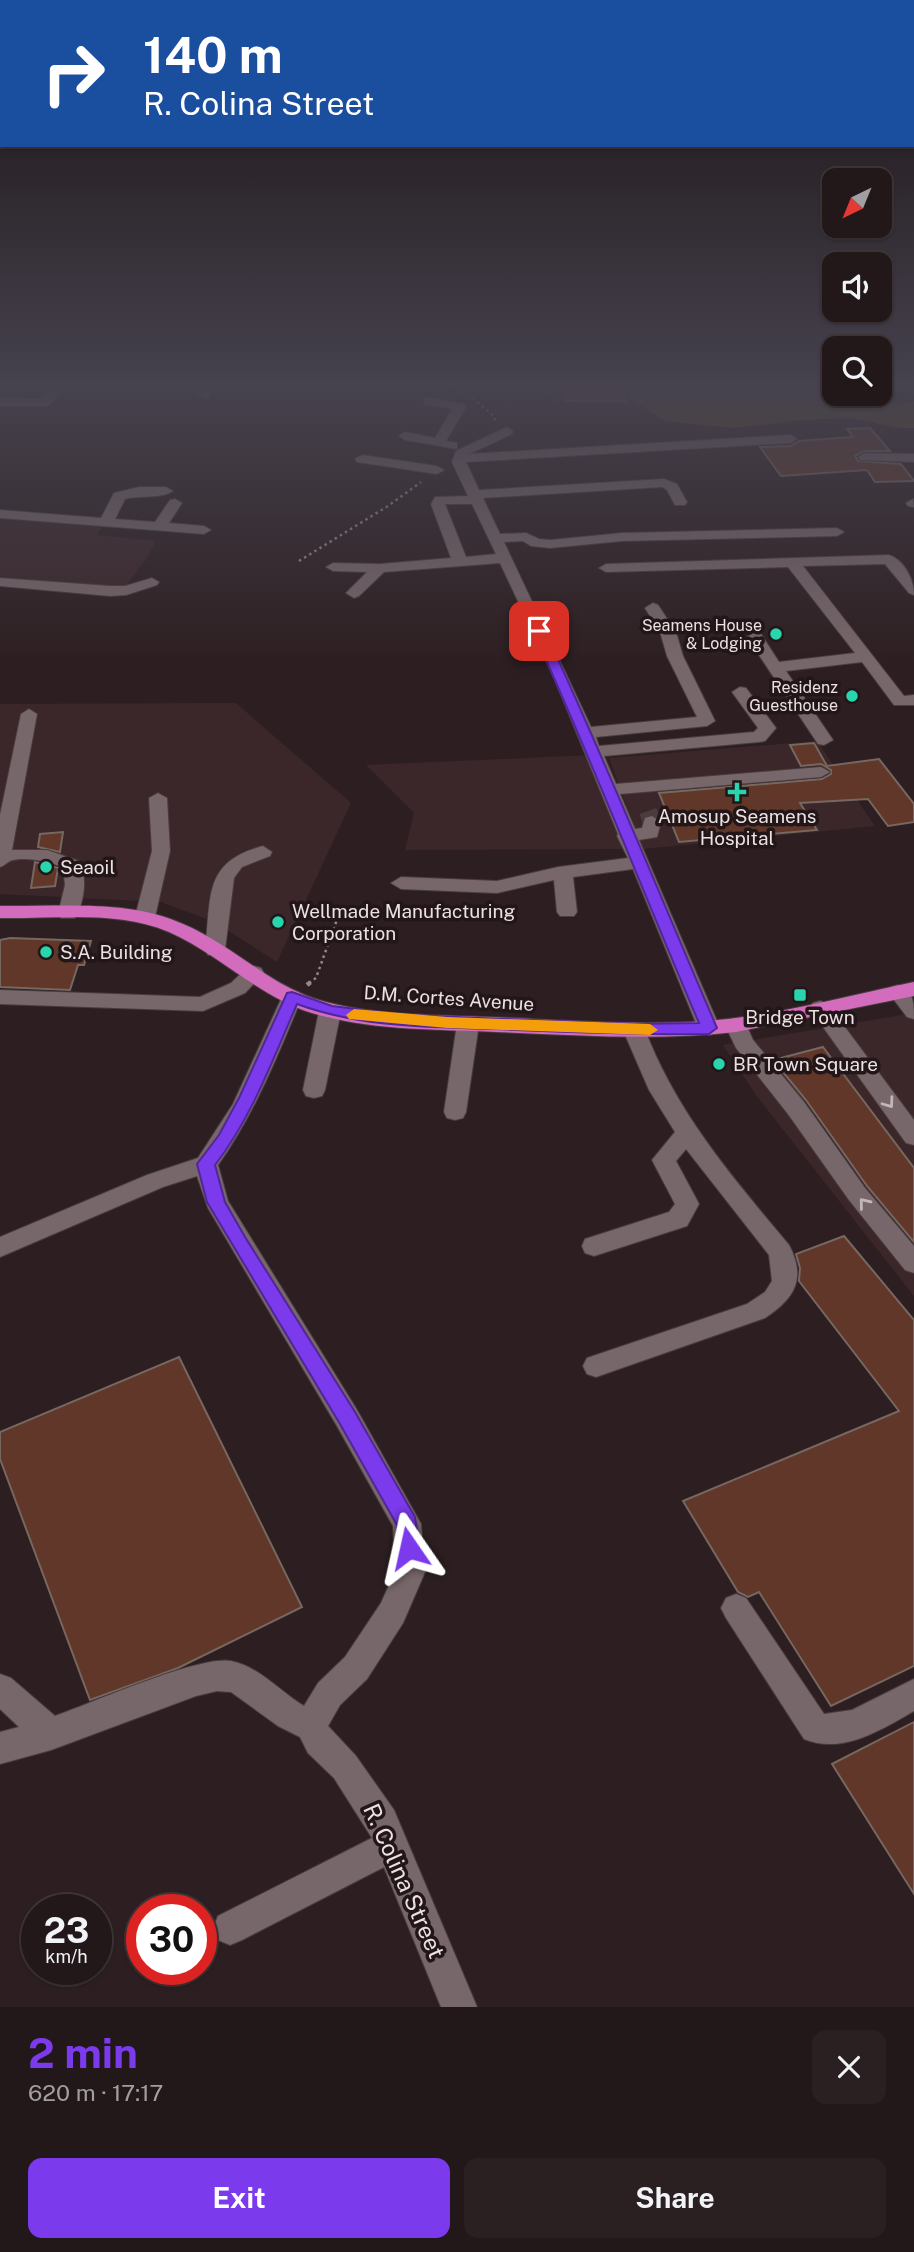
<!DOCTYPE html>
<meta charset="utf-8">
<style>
body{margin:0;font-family:"Public Sans",sans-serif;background:#2a2022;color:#f1f3f6;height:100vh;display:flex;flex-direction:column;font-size:26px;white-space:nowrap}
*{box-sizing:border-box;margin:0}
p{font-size:23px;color:#a29fa2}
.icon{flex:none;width:38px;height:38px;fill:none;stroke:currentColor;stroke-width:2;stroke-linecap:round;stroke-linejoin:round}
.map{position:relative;height:2007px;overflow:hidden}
.panel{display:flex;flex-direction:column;background:#221719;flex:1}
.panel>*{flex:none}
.hud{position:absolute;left:0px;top:0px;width:915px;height:147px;box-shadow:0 2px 5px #0004,0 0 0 2px #3f3638;background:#1a4fa0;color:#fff;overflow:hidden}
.needle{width:46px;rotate:223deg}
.buttons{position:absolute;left:822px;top:168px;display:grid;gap:14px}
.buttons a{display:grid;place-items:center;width:70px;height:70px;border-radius:14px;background:#221719;box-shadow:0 2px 5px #0004,0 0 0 2px #3f3638;font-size:35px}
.speed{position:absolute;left:21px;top:1894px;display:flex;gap:14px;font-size:35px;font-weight:700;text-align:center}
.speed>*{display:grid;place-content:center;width:91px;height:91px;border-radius:50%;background:#221719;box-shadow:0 2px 5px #0004,0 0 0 2px #3f3638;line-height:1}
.speed small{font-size:18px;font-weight:400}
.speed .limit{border:10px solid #d22;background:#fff;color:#111}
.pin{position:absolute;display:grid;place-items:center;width:60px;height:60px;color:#fff;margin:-30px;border-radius:14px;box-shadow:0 4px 10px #0006}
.me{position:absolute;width:77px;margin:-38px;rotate:349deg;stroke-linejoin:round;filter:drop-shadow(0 0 5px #0008)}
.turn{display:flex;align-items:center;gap:24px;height:147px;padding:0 28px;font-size:32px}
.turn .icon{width:91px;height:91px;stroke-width:2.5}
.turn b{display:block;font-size:49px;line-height:60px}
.round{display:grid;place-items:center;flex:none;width:74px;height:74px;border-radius:14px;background:#2a2022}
.head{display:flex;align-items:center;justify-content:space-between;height:119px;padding:0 28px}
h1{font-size:42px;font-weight:700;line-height:52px;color:#7c3aed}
.primary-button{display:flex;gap:14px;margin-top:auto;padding:14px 28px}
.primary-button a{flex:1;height:80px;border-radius:14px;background:#7c3aed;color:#fff;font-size:28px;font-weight:700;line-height:80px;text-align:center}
.primary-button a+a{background:#2a2022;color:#f1f3f6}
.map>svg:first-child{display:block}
.built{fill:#3b272a}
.forest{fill:#5e441f}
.building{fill:#603728;stroke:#766761;stroke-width:2}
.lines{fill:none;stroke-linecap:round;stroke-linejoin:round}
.minor-tunnel{stroke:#4a3c3e;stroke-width:18;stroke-dasharray:18 9;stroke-linecap:butt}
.minor-casing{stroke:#483d3f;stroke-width:2}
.highway-casing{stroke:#483d3f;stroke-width:2}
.path-far1{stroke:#94898a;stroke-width:2.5;stroke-dasharray:2.5 3.5;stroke-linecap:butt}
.path{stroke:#94898a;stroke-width:4.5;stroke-dasharray:4.5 6;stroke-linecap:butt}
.minor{fill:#78676a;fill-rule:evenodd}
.highway{fill:#d46cbd;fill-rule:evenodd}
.oneway{stroke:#c3b6b8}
.route{fill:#7c3aed;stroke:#51269a;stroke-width:2}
.slow{fill:#f59e0b}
.poi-dot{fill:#28d5ad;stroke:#231618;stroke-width:2.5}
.labels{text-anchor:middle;stroke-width:7;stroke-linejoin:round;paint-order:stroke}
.far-poi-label{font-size:16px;fill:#ebe1e2;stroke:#231618;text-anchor:end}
.poi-label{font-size:19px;fill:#ebe1e2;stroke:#231618;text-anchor:start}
.street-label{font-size:19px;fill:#ebe1e2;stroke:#231618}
.near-street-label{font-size:23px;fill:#ebe1e2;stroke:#231618}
</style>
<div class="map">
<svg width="914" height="2007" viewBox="0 0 914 2007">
<rect width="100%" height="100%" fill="#2d1f21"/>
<!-- built -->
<path class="built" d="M542,383H634L631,406L553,401Z
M0,517L103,525L97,535L156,541L147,558L125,587L0,577Z
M236,703L351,803L277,962L215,922L161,902L0,894V704Z
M817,741L875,826L643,849L609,758Z
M593,755L632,849L405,850L414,813L366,765Z
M914,1013V1296L756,1095L723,1045Z"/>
<!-- forest -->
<path class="forest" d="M637,383H835V394H875L892,404L914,401V428H899L850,418L802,420L733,428L665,421L627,397Z"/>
<!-- building -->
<path class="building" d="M564,383H623L626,401H566Z
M870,428L890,451H864L855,456L858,461L901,464L914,481L875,482L867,470L781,476L760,447L791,446L799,441L853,437L847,429Z
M814,743L827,766L879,759L914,804V822L888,826L868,799L800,803L817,830L679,842L659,793L822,779L831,774V770L821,764L801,766L790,745Z
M63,832L60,852L38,847L40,834Z
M35,862L58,868L55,886L31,888Z
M10,938L91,941L84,965H78L70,990L0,987V940Z
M823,1047L914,1168V1242L867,1186L806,1100L773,1060Z
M844,1236L914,1320V1666L831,1706L759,1592L748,1597L738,1592L683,1501L899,1411L799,1281L800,1268L796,1254Z
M179,1357L302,1607L178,1668L90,1700L0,1459V1432Z
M914,1722V1894L832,1764Z"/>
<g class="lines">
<!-- minor-tunnel -->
<path class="minor-tunnel" d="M648,811L652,822"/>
<defs>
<path id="minor" d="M56,383H69L48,406H0V398L41,399Z
M201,383H213L208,399L198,396Z
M428,397L464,404L466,407L446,441L457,443V449L405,440L399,436L405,432L435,438L452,409L424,404V398Z
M507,427L513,431L512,434L469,454L791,435L797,439L791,443L466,462L479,490L664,479L677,484L687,502L685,505H675L667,490L662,487L483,498L500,534L526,533L539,539L550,540L622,533L837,528L844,532L837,536L622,541L550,548L531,546L523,541L504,542L591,727L697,717L667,656L660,632L645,608L653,603L658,605L676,632L683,656L715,721L707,726L596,737L599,746L754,732L758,728L732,692L740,687L746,688L776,728L765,741L759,742L604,756L616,784L821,767L830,772L821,777L620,794L635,829L642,828L645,818L652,816L661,822L657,837L639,840L720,1028L717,1033L709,1035L701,1033L698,1028L633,869L573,877L577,912L574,916H560L557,912L554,880L497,893L401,889L391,883L401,877L497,881L558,867L628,858L617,836L618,834L555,680L500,563L384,572L359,596L354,598L346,593L367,572L333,571L326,567L333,563L380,564L451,558L431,504L435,497L468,496L452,462L456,451ZM445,504H472L496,554L466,557Z
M865,453L914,454V462L860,460L858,457Z
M362,455L437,466L444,470L437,474L357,462L355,459Z
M139,487H166L173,491C162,499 139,495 125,499L115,519L155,522L170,500L175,499L182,503L169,523L204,526L211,530L204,534L0,518V510L101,518L114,493Z
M913,499L914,507L908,506L906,503Z
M889,555C904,560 914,579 914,595L909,593L885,564L803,566L904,696L914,695V705H894L862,662L786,671L833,740L824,745L818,744L747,637L755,632L761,634L779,662L855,653L788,567L606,572L599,568L606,564Z
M0,578L110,586H125L152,578L159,582L157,585L126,595L110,596L0,586Z
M29,709L37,714L12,850H47L79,861C88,877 84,903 75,918H61L58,914L65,885L63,868C52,861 22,856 10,861C6,863 4,866 0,867V815L21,714Z
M158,793L167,798L170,851L155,917L152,921H138L135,917L152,851L149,798Z
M263,846L272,852L270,856L242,867L234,878L225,950L222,955H208L205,950C212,897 202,862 263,846Z
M254,966L261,968L264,973L245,993L203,1011L0,1004V990L200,997L231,983L247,968Z
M898,985C914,990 914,1004 914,1019L907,1017L888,992L891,987Z
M292,990L299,992L302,997C278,1055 255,1113 218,1165L228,1201L357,1410L421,1524L425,1572L403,1623L367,1679L340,1705L328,1726L356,1756L394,1810L477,2007H441L384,1867L242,1940L230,1945L218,1940L213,1928L218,1916L372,1838L334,1778L308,1753L300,1737L278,1726L231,1692L217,1691L196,1696L51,1750L0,1764V1732L19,1727L0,1709V1674L11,1678L55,1716C90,1704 199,1655 231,1661C260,1667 280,1692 304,1706L318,1683L345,1657L381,1603L395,1572L393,1526L337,1426L208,1208L197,1176L163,1187L0,1257V1237L147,1175L198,1158L233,1104L282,997L285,992Z
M820,1001L827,1003L914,1120V1145L906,1143L813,1013L809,1008L813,1003Z
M330,1004L337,1006L341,1011L325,1090L322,1096L314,1098L306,1096L303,1090L319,1011L323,1006Z
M468,1017L476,1019L479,1024L466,1112L463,1118L455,1120L447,1118L444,1112L457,1024L460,1019Z
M736,1018L744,1020L753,1040L804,1102L865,1188L914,1246V1273L905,1270L849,1200L788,1114L736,1048L725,1025L728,1020Z
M634,1023L642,1025L645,1030C677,1113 732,1177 789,1245C807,1279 794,1299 765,1318L596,1377L587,1374L583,1366L587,1358L747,1304L765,1292L772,1281L769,1255L686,1149L676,1161L699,1204L687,1226L594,1256L585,1253L582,1246L585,1239L669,1212L675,1204L652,1160L675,1132L649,1090L623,1030L626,1025Z
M736,1594L746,1598L824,1714L852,1710L914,1679V1711C881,1730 842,1755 804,1739L726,1618L721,1608L726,1598Z"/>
<path id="highway" d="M0,906C60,907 127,899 183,924C233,945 273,989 326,1002C379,1016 435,1015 489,1017C561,1020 634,1026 706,1021C776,1016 846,996 914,982V996L736,1032C656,1041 577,1035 497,1032C435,1029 372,1031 312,1013C259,997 219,954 169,932C118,910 54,919 0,918Z"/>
</defs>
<!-- minor casing -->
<use href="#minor" class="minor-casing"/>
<!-- highway casing -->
<use href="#highway" class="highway-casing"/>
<!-- path-far1 -->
<path class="path-far1" d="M446,383L463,392
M473,398L495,417V422
M299,561L388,506L421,482
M309,983L316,978L340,911"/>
<!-- path -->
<path class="path" d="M307,985L312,981"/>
<!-- minor -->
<use href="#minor" class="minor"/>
<!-- highway -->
<use href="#highway" class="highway"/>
</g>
<!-- one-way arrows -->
<defs><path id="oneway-chevron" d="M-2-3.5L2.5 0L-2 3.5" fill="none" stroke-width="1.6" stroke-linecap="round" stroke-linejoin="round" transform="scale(1.75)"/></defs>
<g class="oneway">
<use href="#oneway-chevron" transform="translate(889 1103) rotate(54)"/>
<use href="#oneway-chevron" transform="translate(864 1203) rotate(-129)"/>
</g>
<!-- sky -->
<linearGradient id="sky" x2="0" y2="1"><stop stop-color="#191112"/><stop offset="0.58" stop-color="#46424e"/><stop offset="1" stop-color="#46424e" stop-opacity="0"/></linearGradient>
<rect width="914" height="664" fill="url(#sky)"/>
<!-- route -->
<path class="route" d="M539,627L545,631C606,762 660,896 717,1028L709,1034C636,1035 564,1032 491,1029C426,1027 359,1027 297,1004C273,1059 252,1117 215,1165L225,1202L245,1237L355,1412L415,1517L420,1548L417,1555L409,1558L401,1555L398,1548L397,1525L340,1424L207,1202L197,1164L219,1135L240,1096L287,993L292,992L332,1006L405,1015L634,1024L699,1023C643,892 592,760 533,631Z"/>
<!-- slow -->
<path class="slow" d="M354,1009L447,1017L650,1024L658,1030L650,1035L447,1028L349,1019L346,1015Z"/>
<!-- markers -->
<g class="poi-dot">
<circle cx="776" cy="634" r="7"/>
<circle cx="852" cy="696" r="7"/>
<path d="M733.5 781.5h7v7h7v7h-7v7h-7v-7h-7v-7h7z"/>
<circle cx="46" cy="867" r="7"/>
<circle cx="278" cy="922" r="7"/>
<circle cx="46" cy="952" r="7"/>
<rect x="793" y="988" width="14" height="14" rx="3.5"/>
<circle cx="719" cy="1064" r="7"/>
</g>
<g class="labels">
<!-- far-poi labels -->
<g class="far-poi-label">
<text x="762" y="631">Seamens House<tspan x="762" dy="18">&amp; Lodging</tspan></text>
<text x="838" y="693">Residenz<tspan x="838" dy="18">Guesthouse</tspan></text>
</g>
<!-- poi labels -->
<g class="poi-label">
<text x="737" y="823" text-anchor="middle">Amosup Seamens<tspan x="737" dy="22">Hospital</tspan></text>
<text x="60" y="874">Seaoil</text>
<text x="292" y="918">Wellmade Manufacturing<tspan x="292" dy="22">Corporation</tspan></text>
<text x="60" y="959">S.A. Building</text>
<text x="800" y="1024" text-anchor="middle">Bridge Town</text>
<text x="733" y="1071">BR Town Square</text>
</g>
<!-- street labels -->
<g class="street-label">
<text transform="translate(449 998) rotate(4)" y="7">D.M. Cortes Avenue</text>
</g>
<!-- near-street labels -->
<g class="near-street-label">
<text transform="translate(404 1881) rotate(66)" y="8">R. Colina Street</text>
</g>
</g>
</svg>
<div class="buttons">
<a><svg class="needle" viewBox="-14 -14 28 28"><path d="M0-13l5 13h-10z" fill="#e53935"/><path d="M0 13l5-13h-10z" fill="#a29fa2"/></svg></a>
<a><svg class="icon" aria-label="sound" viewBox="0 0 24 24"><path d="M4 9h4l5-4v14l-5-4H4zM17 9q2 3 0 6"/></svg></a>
<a><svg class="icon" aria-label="search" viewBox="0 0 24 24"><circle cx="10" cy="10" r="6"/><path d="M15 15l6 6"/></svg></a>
</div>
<div class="speed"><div>23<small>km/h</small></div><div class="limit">30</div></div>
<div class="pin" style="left:539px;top:631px;background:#d93025"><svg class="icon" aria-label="arrive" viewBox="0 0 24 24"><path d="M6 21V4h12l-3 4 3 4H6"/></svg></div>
<svg class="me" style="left:409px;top:1548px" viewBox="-20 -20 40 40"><path d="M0-17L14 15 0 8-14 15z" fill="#7c3aed" stroke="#fff" stroke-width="4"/></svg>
<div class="hud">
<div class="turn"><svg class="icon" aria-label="right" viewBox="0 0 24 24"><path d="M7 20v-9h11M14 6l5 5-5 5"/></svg><div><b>140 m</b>R. Colina Street</div></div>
</div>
</div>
<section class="panel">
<div class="head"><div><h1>2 min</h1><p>620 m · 17:17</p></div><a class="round"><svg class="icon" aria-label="close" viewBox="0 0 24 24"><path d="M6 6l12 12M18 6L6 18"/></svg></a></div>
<div class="primary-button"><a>Exit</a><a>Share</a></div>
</section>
